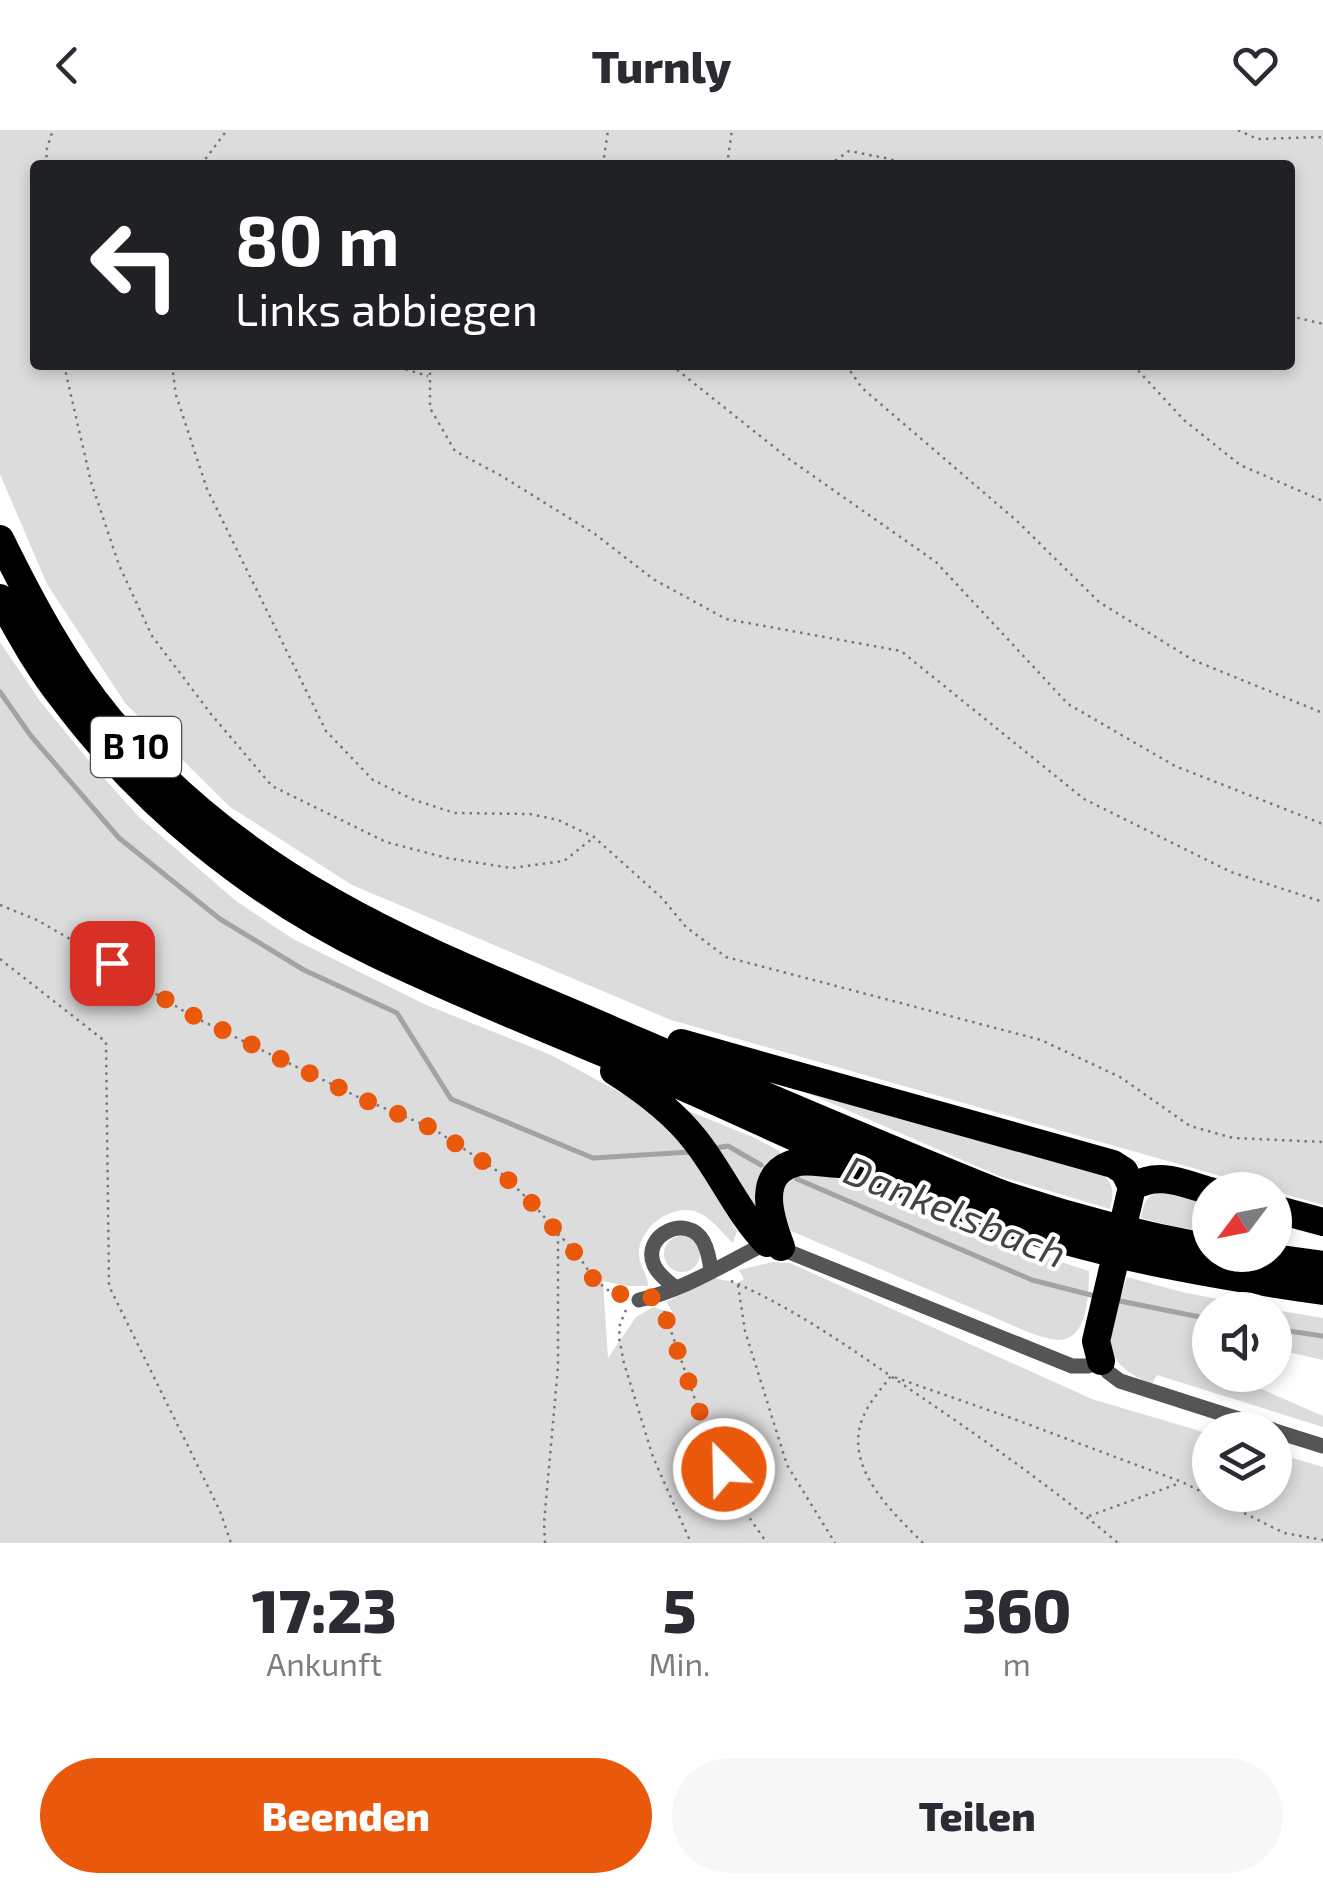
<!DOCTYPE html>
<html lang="de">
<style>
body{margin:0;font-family:"Exo 2",sans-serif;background:#f7f7f7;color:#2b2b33;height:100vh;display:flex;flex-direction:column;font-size:38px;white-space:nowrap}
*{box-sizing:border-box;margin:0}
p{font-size:32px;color:#7c7c81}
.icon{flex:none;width:55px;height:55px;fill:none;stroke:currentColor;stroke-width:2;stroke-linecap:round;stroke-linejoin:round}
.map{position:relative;height:1413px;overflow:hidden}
.drawer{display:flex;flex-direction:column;background:#fff;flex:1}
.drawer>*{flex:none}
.hud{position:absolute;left:30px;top:30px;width:1265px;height:210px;border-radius:10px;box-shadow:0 5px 15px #0003;background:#202124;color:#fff;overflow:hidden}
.needle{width:65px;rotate:238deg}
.tools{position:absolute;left:1192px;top:1042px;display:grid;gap:20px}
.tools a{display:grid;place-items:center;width:100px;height:100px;border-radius:50%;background:#fff;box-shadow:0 5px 15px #0003;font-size:50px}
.pin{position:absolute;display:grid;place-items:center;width:85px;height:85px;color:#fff;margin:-42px;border-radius:20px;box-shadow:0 5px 15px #0006}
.me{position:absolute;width:110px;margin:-55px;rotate:337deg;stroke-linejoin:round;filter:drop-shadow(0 0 8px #0008)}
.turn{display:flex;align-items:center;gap:35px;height:210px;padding:0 40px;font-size:45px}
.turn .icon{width:130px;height:130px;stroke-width:2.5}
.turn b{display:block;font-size:70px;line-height:85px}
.eta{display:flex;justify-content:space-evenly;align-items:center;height:170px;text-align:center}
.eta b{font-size:60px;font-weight:800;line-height:70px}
.cta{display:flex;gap:20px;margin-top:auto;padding:20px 40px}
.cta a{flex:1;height:115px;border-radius:60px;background:#ea580c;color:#fff;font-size:40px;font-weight:800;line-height:115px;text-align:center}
.cta a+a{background:#f7f7f7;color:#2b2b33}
header{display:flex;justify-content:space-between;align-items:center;height:130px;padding:0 40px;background:#fff;font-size:45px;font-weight:800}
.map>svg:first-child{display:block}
.green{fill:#dcdcdc;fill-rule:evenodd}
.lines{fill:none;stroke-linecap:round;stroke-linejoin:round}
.stream{stroke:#a3a3a3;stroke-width:5}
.path{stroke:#777;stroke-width:2.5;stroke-dasharray:2.5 5;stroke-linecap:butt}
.minor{stroke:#555;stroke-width:15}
.trunk{stroke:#000;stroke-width:28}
.route{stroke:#ea580c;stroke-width:18;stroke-dasharray:0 32.4}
.labels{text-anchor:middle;stroke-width:8;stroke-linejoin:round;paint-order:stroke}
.shield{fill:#fff;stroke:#4c4c4c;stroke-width:2.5}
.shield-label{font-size:35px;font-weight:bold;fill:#000}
.water-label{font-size:40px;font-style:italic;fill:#444;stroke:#fff}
</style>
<header><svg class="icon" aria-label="back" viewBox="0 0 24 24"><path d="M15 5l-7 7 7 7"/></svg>Turnly<svg class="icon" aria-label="heart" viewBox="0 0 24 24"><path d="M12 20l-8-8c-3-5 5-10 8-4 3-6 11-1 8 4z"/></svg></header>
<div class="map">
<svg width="1323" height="1413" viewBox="0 0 1323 1413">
<rect width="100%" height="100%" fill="#fff"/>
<!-- green -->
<path class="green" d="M0,0H1323V1075L671,890L352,755L230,677L125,573L47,454L0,344ZM35,35H1290V235H35Z
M0,512L40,571L94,637L138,686L236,771L293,809L424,874L551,925L643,975L672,1002L700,1039L737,1101L733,1113C720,1101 706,1080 687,1080C664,1079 637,1102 639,1126C640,1137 648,1144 648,1156H627L603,1151L608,1228L636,1187L653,1177L673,1183L666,1172L714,1148L737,1153L744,1149L739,1140L773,1132L790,1133L1092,1269L1210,1304V1365H1275V1323L1323,1337V1413H0Z
M778,950L1102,1043C1114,1055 1114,1062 1110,1079L999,1046Z
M679,977L755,1008L781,1022C756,1052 751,1051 760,1091Z
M822,1042L951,1096L1089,1141C1089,1160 1088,1200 1068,1208C1055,1213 1040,1206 1028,1202L791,1101C785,1085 773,1051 797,1043C804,1041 815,1042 822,1042Z
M1161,1061L1210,1070V1101L1176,1097L1141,1088C1144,1072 1146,1066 1161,1061Z
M664 1124a18 18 0 1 1 36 0a18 18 0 1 1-36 0Z
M1127,1147L1182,1162L1273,1180H1210V1245H1230L1323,1286V1297L1157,1245L1152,1254C1090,1229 1111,1197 1127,1147Z
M1275,1180L1323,1188V1230L1275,1219Z"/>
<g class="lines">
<!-- stream -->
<path class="stream" d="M0,562L31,606L119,708L220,789L304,840L397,883L451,969L593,1028L690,1022
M715,1018L728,1016L761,1035
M797,1049L1032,1150L1099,1167
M1115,1170L1210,1189
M1275,1199L1323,1206"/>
<!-- path -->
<path class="path" d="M1238,0L1257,9L1323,7
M46,35L47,18L53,0
M201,35L227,0
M603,35L608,0
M727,35L732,0
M829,35L849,21L890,29L904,35
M1290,186L1323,194
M64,235L91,352L119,435L152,506L211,584L272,656L386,712L447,728L511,738L564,731L593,708
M172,235L176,265L207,359L326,601L373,650L414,670L455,683L530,684L558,690L594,707L662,768L686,797L726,827L1041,910L1120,947L1190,996L1233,1008L1323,1012
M391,235L428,246
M430,235V278L455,321L500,345L595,404L653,449L726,489L901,521L1084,669L1231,742L1323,772
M671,235L789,329L936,432L1068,574L1175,636L1323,694
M846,235L862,258L1017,391L1099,472L1193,530L1323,583
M1133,235L1184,290L1240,335L1323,371
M0,775L37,790L77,813L112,833L153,862L190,885L360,968L432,998L502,1044L534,1075L582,1131L594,1149L608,1160L622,1165
M0,829L106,912L109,1156L220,1381L231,1413
M731,1151C794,1178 852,1219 908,1258C980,1307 1052,1357 1118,1413
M738,1155L745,1201L787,1335L835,1413
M626,1180L620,1194L619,1208L624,1233L653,1327L691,1413
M664,1181L698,1278L737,1370L767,1413
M1089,1386L1180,1353
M545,1413L544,1393L558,1237V1105
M923,1413C891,1381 841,1335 864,1285C870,1271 882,1258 891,1246L1014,1289L1182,1352L1284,1403L1323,1410"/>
<!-- minor -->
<path class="minor" d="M676,1158C668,1152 658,1144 654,1135C641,1105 687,1083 703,1111C708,1120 710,1132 711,1142
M639,1170C685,1160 725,1133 767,1113L1072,1236H1088L1101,1231L1108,1242L1120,1251L1273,1300
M1275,1301L1323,1316"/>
<!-- trunk -->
<path class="trunk" d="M0,409C31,472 65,536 110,590C171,663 248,724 331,771C420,822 518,859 612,900C742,956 871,1012 1002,1064C1070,1087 1139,1105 1210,1118
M0,468C19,501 37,536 61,566C142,675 252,764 374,823C469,869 568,907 665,949C787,1002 908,1063 1036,1102C1130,1131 1226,1147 1323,1161
M681,913L1113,1034L1124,1041L1132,1057L1096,1211L1101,1231
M614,941C644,960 674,982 696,1011C722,1044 738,1083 767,1113
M1132,1057C1159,1041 1182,1053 1210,1061
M1275,1079L1323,1092
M781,1117C770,1088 754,1041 799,1032C813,1030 825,1034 839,1034
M1250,1125L1323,1135"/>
</g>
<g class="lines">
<!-- route -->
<path class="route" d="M112,833L153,862L190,884L360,968L432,998L502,1044L534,1075L582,1131L594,1150L608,1160L639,1170L658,1166L698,1278L724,1339"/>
</g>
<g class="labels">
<!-- shield labels -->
<rect class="shield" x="91" y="587" width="90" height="60" rx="8"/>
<g class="shield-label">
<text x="136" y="629">B 10</text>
</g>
<!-- water labels -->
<g class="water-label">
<text transform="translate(955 1082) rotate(22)" y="14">Dankelsbach</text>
</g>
</g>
</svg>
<div class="tools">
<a><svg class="needle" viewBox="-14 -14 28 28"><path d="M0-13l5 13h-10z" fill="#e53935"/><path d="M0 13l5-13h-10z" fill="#7c7c81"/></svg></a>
<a><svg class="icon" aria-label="sound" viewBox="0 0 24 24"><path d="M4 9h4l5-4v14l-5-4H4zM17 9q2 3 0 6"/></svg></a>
<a><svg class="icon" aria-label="layers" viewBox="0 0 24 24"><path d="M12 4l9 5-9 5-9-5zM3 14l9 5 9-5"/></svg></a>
</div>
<div class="pin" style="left:112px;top:833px;background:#d93025"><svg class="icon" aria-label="arrive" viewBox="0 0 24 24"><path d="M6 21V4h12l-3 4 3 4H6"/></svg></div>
<svg class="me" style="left:724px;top:1339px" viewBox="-20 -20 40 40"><circle r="17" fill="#ea580c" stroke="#fff" stroke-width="3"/><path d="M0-11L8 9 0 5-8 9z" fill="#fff"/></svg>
<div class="hud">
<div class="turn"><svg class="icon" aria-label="left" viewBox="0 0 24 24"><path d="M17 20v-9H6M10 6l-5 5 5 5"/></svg><div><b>80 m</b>Links abbiegen</div></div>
</div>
</div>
<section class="drawer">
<div class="eta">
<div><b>17:23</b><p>Ankunft</p></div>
<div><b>5</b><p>Min.</p></div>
<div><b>360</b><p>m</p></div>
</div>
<div class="cta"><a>Beenden</a><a>Teilen</a></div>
</section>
